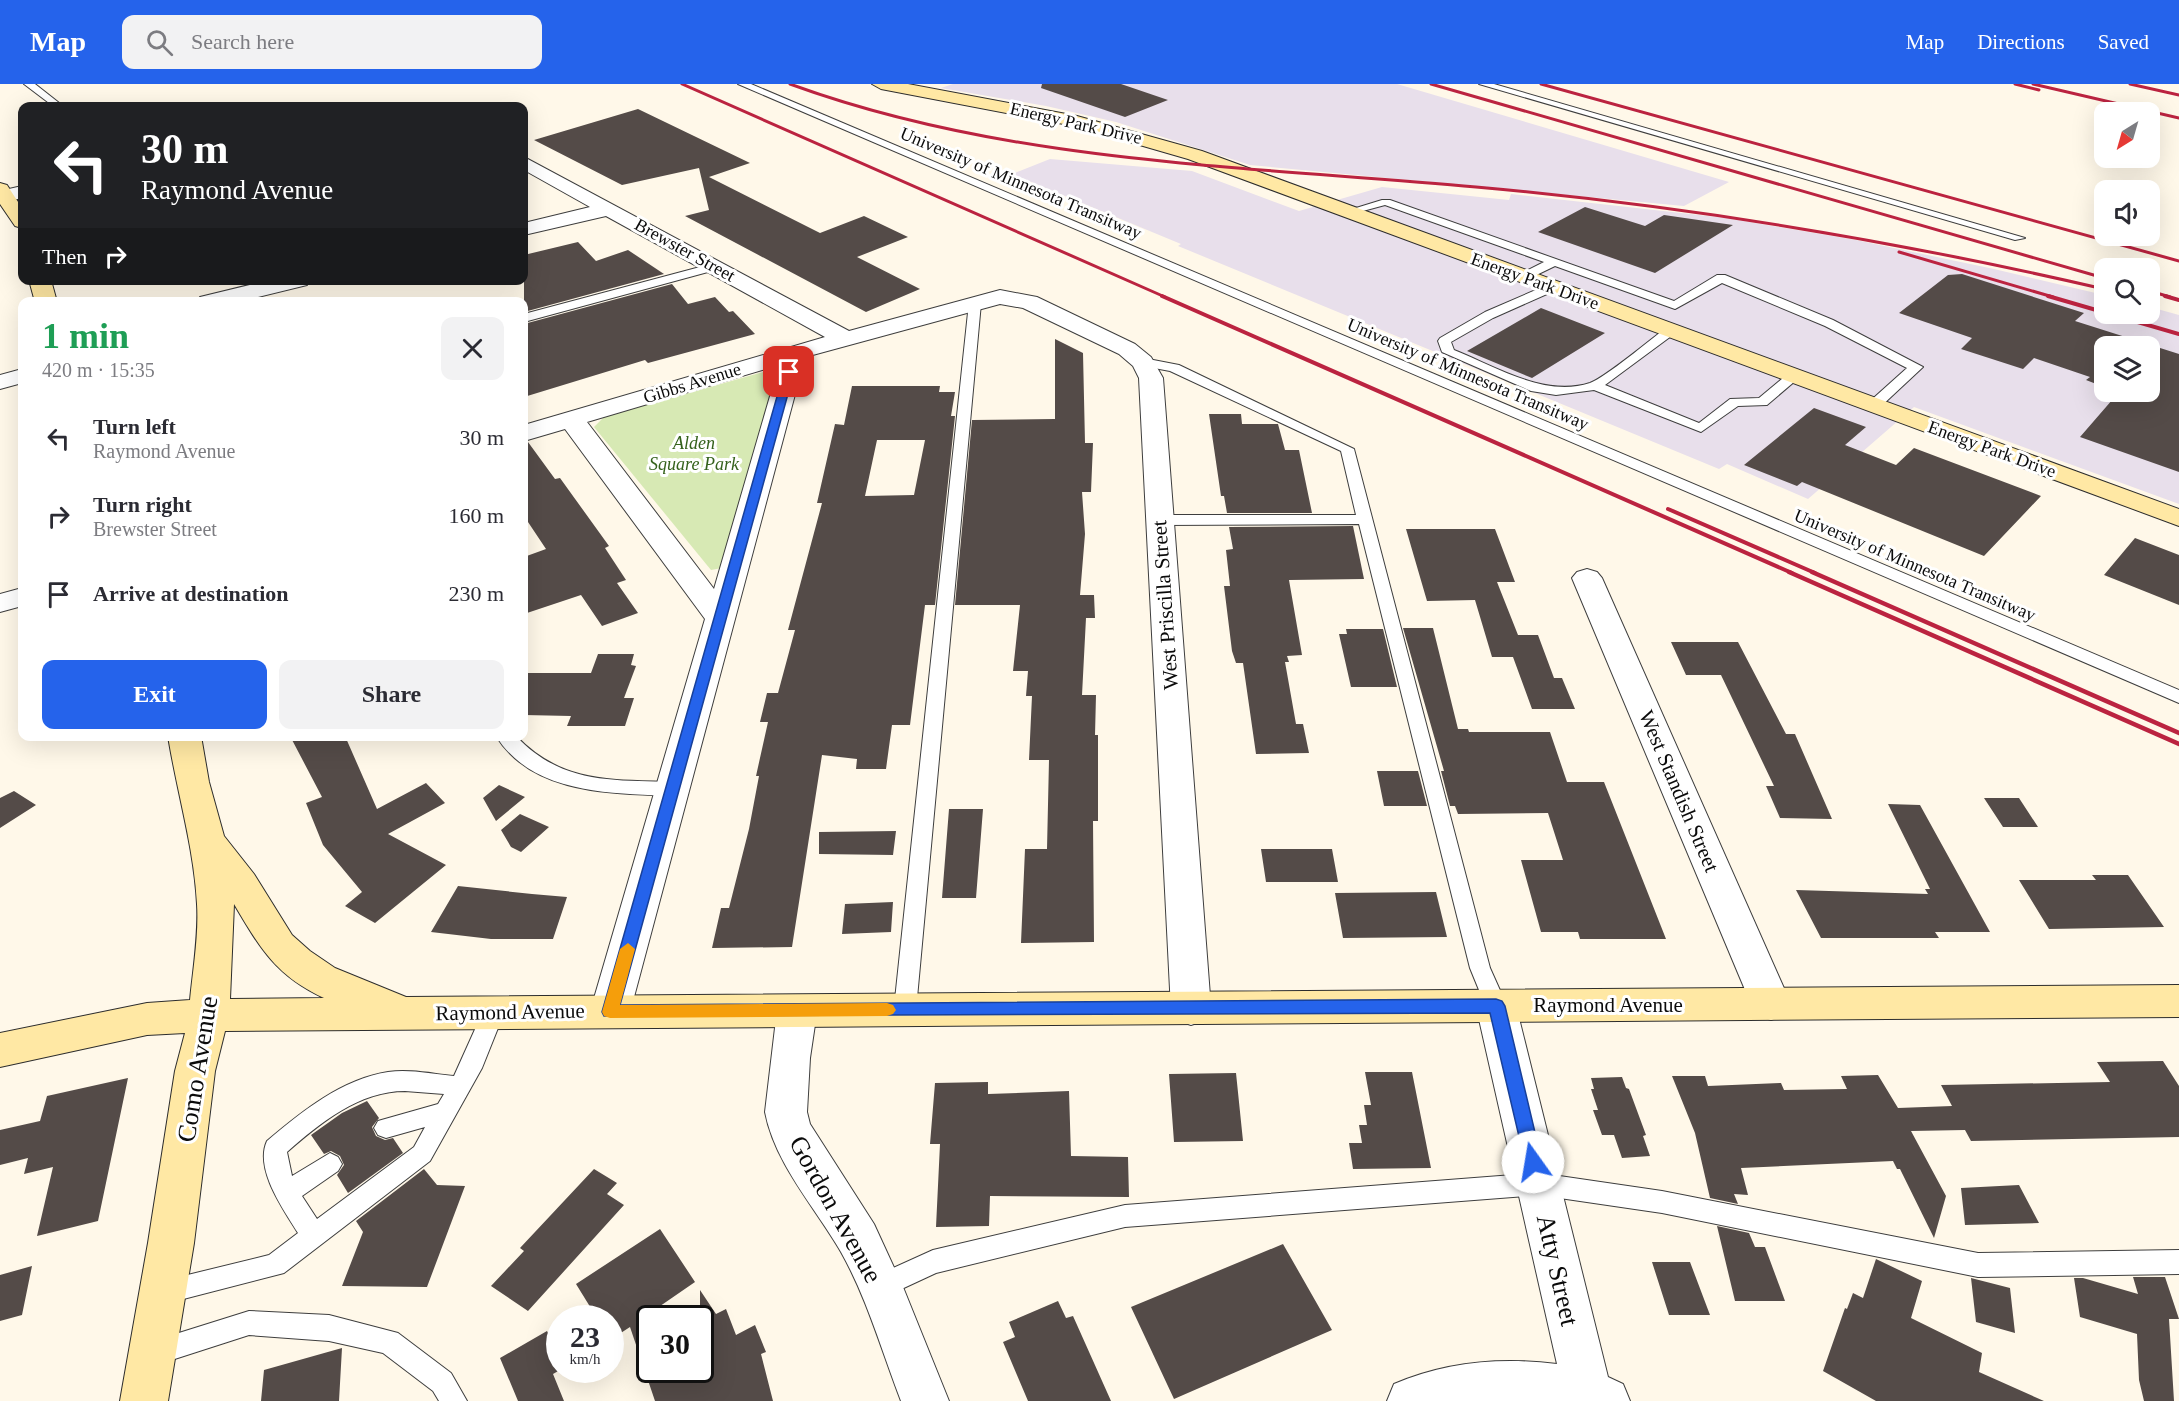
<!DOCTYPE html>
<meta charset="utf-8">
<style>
body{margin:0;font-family:"Times New Roman",serif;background:#f2f2f3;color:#2b2b33;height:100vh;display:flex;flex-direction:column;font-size:22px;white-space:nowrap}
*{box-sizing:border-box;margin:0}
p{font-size:20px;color:#7c7c81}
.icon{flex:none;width:33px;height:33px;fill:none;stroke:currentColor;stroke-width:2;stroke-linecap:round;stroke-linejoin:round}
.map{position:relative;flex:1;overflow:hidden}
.panel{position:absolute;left:18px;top:213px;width:510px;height:444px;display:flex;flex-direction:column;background:#fff;border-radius:12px;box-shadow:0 6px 24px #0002}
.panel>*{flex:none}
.guide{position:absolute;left:18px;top:18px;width:510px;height:183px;border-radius:12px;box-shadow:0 6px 24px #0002;background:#202124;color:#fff;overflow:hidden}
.needle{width:39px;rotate:217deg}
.controls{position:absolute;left:2094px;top:18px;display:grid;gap:12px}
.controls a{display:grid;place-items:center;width:66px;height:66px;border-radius:12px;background:#fff;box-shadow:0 6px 24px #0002;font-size:30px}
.speed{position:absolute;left:546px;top:1221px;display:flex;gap:12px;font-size:30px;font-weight:700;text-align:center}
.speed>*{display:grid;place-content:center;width:78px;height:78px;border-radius:50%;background:#fff;box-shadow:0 6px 24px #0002;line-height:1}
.speed small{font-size:15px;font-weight:400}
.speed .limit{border:3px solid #111;border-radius:9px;background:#fff;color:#111}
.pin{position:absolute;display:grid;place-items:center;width:51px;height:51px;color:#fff;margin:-26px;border-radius:12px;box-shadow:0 3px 9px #0006}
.me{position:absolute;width:66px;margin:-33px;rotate:347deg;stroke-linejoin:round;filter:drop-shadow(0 0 4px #0008)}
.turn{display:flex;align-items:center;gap:21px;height:126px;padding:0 24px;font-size:27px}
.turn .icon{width:78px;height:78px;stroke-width:2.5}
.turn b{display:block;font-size:42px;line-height:51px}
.then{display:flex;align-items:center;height:57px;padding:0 24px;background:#0003;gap:12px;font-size:22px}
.round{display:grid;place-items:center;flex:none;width:63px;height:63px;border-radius:12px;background:#f2f2f3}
.overview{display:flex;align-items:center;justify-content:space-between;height:102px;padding:0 24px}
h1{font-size:36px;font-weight:600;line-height:45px;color:#1e9e55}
.cta{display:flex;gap:12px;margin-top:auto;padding:12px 24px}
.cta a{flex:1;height:69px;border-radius:12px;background:#2563eb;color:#fff;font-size:24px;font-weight:600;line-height:69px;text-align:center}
.cta a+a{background:#f2f2f3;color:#2b2b33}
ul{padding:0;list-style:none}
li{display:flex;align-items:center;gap:18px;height:78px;padding:0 24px}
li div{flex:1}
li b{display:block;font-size:22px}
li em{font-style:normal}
header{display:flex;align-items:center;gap:36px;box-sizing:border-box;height:84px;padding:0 30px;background:#2563eb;color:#fff}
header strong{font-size:28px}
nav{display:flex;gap:33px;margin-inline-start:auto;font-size:21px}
.search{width:420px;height:54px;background:#f2f2f3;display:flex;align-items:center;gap:15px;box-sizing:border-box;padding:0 21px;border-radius:12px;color:#7c7c81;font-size:22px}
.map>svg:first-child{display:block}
.industrial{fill:#e8dfeb;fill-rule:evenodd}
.green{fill:#d7e9b4}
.building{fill:#544b48;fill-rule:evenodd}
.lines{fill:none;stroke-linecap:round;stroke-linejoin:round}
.lane-casing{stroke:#3e3e3e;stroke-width:2}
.street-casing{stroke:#3e3e3e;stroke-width:2}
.secondary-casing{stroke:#2d2d2d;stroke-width:2}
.lane{fill:#fff;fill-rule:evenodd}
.street{fill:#fff;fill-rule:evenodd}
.secondary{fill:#ffe8a4;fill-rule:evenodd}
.rail-far2{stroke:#bb2340;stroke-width:3}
.rail-far1{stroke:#bb2340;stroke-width:4}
.rail{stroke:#bb2340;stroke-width:4.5}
.route{fill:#2563eb;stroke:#184099;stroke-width:1.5}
.slow{fill:#f59e0b}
.labels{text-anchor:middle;stroke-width:6;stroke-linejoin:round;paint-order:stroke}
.far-street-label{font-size:18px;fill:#0b0b0b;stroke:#fff}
.far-park-label{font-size:18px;font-style:italic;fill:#35621c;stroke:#fff}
.street-label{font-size:21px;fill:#0b0b0b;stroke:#fff}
.near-street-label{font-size:26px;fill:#0b0b0b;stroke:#fff}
</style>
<header>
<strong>Map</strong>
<div class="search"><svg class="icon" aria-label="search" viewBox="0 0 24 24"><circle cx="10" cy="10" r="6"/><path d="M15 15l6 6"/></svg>Search here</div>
<nav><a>Map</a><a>Directions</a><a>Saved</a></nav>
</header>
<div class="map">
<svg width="2179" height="1317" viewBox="0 0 2179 1317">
<rect width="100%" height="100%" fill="#fff8e9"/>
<!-- industrial -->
<path class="industrial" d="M953,0H1397L1729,98L1684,122L1250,81L1116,38L1046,22L941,4Z
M1050,75L1192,87L1299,127L1382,103L1509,116L1511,110L1726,134L1856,156L1994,185L2104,211V230H2150V223L2179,231V420L1914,323L1808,415L1727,380L1719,385L1178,162L1181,160L1012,90ZM2104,262H2150V308H2104Z"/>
<!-- green -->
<path class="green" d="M770,286L778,293L722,484L711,486L594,343L604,333Z"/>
<!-- building -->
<path class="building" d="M1042,0H1121L1168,16L1125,33L1041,4Z
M638,25L750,79L709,93L820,149L864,132L908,153L857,173L920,205L866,228L685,132L709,126L699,84L622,101L534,56Z
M1585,123L1645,142L1664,131L1733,141L1655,189L1538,148Z
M578,158L596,177L628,166L664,190L524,228V171Z
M1962,190L2084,229L2075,237L2179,270V388L2080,353L2119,308H2150V262H2104V303L2086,296L2090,293L2034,274L2023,285L1961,265L1972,254L1899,229L1948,191Z
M672,200L688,220L715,213L729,228L733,227L755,250L648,279L645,276L524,313V240Z
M1541,224L1605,249L1532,294L1467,267Z
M1055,255L1083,269L1085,359H1093L1091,408H1082L1085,450L1080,511H1094L1095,534H1086L1082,611H1096L1095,651H1098V737H1093L1094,858L1021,859L1025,765H1047L1049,676H1029L1032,612H1026L1028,587H1013L1020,521H955L972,336L1055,335Z
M852,302H940L939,308H955L951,332H955L935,521H925L910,641H892L886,685H856L857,675L822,671L792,863L712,864L721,824H729L749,745L759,692H756L768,638H760L767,609H778L795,546H788L822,419H817L835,340L844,341ZM877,356H925L914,411L865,412Z
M1814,324L1866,343L1845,361L1896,381L1914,364L2041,412L1984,472L1802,398L1797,402L1744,381Z
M1209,330H1241L1242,340H1278L1285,366H1299L1312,429H1227L1224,412H1221Z
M528,358L555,395L560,394L609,462L605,464L626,496L617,499L638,529L602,542L581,511L524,530V473L546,465L524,432V359Z
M1353,442L1364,495L1289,496L1302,571L1287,572L1289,578H1285L1296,640H1303L1309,669L1256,670L1243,579H1236L1232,567L1224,502H1230L1226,466L1233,465L1229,443Z
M1406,445H1495L1515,498H1497L1518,551H1538L1554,594H1562L1575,625H1532L1513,573H1492L1475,516L1427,517Z
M2135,454L2179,471V521L2104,491Z
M1403,544H1433L1458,645H1468L1469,648H1550L1567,698H1604L1666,855H1580L1578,848H1541L1521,776H1563L1548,729L1458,730L1455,722H1450L1441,687H1444Z
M1346,545H1383L1397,603H1351L1339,550H1347Z
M1671,558H1738L1786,650H1795L1832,735L1780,734L1766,702H1774L1721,591H1686Z
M598,570H634L631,581L636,582L624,614H634L625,642H567L571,632L524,631V589H591Z
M290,652H345L377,725L426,699L445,719L388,750L446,781L375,839L345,822L362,808L323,761L306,719L322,713Z
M1377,687H1418L1427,722H1384Z
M499,701L525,713L496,737L483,714Z
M14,707L36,721L0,744V714Z
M1984,714H2019L2038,743H2003Z
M1888,720L1920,721L1990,848H1935L1939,854H1821L1796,806L1928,810L1925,805H1930Z
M949,725H983L976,814H942Z
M520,730L549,743L521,768L511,763L501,746Z
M896,747L893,771L819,770V748Z
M1261,765H1332L1338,798H1266Z
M2092,791H2128L2164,843L2049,845L2019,796H2096Z
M458,802L532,810L567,813L553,855H491L431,848Z
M1436,808L1447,853L1343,854L1335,809Z
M893,818L891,848L842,850L845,820Z
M2163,977L2179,1002V1053L1971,1057L1965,1046L1911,1047L1946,1112L1934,1154L1900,1085H1897L1893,1077L1741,1084L1748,1111L1734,1110L1738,1120L1710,1114L1695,1049L1672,992H1705L1708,1002L1781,999L1784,1006L1847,1005L1841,992L1878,991L1898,1024L1952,1022L1941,1001L2110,998L2097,978Z
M1365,988H1412L1431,1084L1353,1085L1349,1059H1362L1359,1041H1367L1364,1021H1371Z
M1236,989L1243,1057L1174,1058L1169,990Z
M1622,993L1626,1004L1629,1005L1646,1051L1643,1052L1650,1072L1622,1074L1614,1051H1602L1593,1026H1598L1591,1005H1594L1591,994Z
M128,994L98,1137L37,1152L53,1083L24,1090L28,1074L0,1081V1046L40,1037L47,1012Z
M988,998V1010L1069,1007L1071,1072L1128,1073L1129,1113L990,1112L989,1142L936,1143L940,1060H930L935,999Z
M367,1017L379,1034L372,1043L376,1052L385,1056L393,1054L403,1069L348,1109L337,1091L344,1081L340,1072L331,1067L324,1070L311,1051L342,1029Z
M424,1085L437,1101L465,1102L427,1203L342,1202L363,1148L356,1137Z
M594,1085L617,1099L607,1110L624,1121L528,1227L491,1202L524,1167L520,1164Z
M2019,1101L2039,1139L1965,1141L1961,1104Z
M1717,1142L1749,1149L1755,1163H1765L1785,1217H1735Z
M660,1145L695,1198L650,1229V1286H700V1206L716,1230L726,1225L736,1251L755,1241L766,1268L761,1270L773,1317H655L630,1243L610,1256V1234H597L576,1200Z
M1283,1160L1332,1246L1174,1315L1131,1223Z
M1876,1175L1922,1197L1911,1234L1982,1269L1979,1288L2044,1317H1876L1823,1287L1845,1224L1847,1225L1853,1209L1863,1214Z
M1652,1178H1690L1710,1231H1669Z
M32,1182L22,1231L0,1237V1191Z
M2133,1193H2165L2179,1235H2169L2174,1317H2144L2139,1296L2137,1250L2080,1233L2074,1194H2083L2138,1210Z
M1971,1194L2010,1204L2015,1249L1976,1238Z
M1058,1217L1066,1234L1073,1232L1111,1317H1028L1003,1258L1015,1253L1009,1238Z
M547,1247L560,1274V1286L553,1290L564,1317H518L500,1274Z
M342,1264L339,1317H261L264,1286Z"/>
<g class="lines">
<defs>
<path id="lane" d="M24,0H35L63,22H53Z
M738,0H751L2179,606V619Z
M1479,0H1494L2025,154L2015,156Z
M1382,116H1390L1674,217L1717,191H1725L1833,236L1923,283L1878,325H1868V319L1907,284L1825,242L1722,199L1675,225L1555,182L1524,197L1518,193L1520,190L1544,178L1385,121L1348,131L1343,128Z
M715,179L719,181V185L524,238V230Z
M1552,199L1556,200V206L1493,234L1451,258L1454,266C1495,282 1544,314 1590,299C1606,293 1650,256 1666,244H1674V250L1605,301L1699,339L1730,315L1759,314L1789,289H1799L1801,292L1767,321L1738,322L1701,348L1594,306L1556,311L1531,307L1442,268L1438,257L1440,254L1485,228Z
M975,215L981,219L916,925L913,931L905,934L897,931L894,925L969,219Z
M1143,274L1179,281L1354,365L1490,884L1507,922L1504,928L1496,931L1488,928L1470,884L1359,440L1160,441L1152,436L1160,431H1356L1341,367L1170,287L1138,281L1137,278Z
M496,652H516C561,700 612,696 672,698L679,700L681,705L679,710L672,712C612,709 533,711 496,652Z
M493,920L501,923L504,929L482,984L430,1077L284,1189L164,1220L155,1217L151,1208L155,1199L269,1171L298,1149C284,1126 254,1085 267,1057C301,1028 342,995 388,988C410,985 432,990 454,992L485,923ZM405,1007L444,1010L438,1020L378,1037L374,1044L378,1051L386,1054L425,1043L414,1063L317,1135L302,1112L338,1087L342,1080L338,1073L330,1069L292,1092L287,1068C320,1039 359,1007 405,1007Z
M1539,1089L1662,1107L1978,1169L2179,1166V1190L1978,1193L1662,1129L1539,1111L1125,1143L936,1189L880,1215L871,1212L867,1203L871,1194L933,1166L1125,1121Z
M249,1227L329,1231L398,1249L451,1289L467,1317H439L433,1307L383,1269L329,1257L249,1251L156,1281L147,1277L143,1268L147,1259Z"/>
<path id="street" d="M524,73L849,247L1000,206L1037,213L1135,260L1151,273L1163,294L1211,925L1205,936L1191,941L1177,936L1171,925L1139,294L1133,282L1119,270L1023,224L1000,220L798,275L801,288L630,928L624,939L610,944L596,939L590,928L705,535L565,345L524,357V341L825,253L606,132L524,151V139L590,123L524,86ZM776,282L777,288L714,505L587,338Z
M22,102V114L0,119V107Z
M270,196H310L307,201L238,218H197L200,213Z
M22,285V299L0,305V291Z
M1587,485L1597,488L1602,494L1791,920L1785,931L1771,936L1757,931L1751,920L1572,494L1577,488Z
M22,504V522L0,528V510Z
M1496,906L1510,911L1516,922L1608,1293L1623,1300L1630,1317H1387L1394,1300C1445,1278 1501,1273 1557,1280L1476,922L1482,911Z
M797,911L811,916L817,927L810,974L807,1028L810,1040L874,1140L903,1203L949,1317H901C882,1268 867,1214 841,1168C815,1123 775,1080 765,1028L777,927L783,916Z"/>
<path id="secondary" d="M872,0H908L1077,32L1202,67L2179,425V442L1188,75L1074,42L881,5Z
M0,99L7,101L22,124V144L15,142L0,120Z
M29,196H51L57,218H35Z
M168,652H201L209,698L224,752L254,790L292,851L310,867L335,884L406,913L2179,901V933L225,947L215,987L194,1159L168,1317H120L148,1159L175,987L185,949L147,951L0,983V949L147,919L190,916C193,885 199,851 197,820C194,763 177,708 168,652ZM234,820C260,864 276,892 324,914L230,915Z"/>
</defs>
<!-- lane casing -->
<use href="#lane" class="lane-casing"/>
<!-- street casing -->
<use href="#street" class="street-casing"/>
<!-- secondary casing -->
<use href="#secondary" class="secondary-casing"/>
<!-- lane -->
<use href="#lane" class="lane"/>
<!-- street -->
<use href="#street" class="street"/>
<!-- secondary -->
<use href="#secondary" class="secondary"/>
<!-- rail-far2 -->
<path class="rail-far2" d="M682,0L1165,213
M790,0C1009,80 1247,82 1476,103C1688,122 1897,157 2104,205
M1431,0L2104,194
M1541,0L2179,177
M2015,0L2039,6
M2033,0L2179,34
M2130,0L2179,11
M1899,168L2053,213
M2150,207L2170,213"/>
<!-- rail-far1 -->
<path class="rail-far1" d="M1162,212L1792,489
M2048,212L2179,250
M2165,212L2179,216
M1668,425L1815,489"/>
<!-- rail -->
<path class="rail" d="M1789,488L2179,660
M1812,488L2179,649"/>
</g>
<!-- route -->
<path class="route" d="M789,285L794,288L620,921L1496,915L1502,917L1505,922L1542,1078L1540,1084L1533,1086L1527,1084L1525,1078L1490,929L604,932L602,928L784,288Z"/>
<!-- slow -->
<path class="slow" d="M628,859L635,865L620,921L887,919L893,921L896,926L893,930L887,932L610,934L604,932L602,928L620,865Z"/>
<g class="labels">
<!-- far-street labels -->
<g class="far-street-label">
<text transform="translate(1076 39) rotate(13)" y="6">Energy Park Drive</text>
<text transform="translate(1021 99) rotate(23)" y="6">University of Minnesota Transitway</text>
<text transform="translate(685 166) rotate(29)" y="6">Brewster Street</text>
<text transform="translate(1535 197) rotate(20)" y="6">Energy Park Drive</text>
<text transform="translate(1468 290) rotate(23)" y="6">University of Minnesota Transitway</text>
<text transform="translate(692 299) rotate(-17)" y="6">Gibbs Avenue</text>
<text transform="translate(1992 365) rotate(20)" y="6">Energy Park Drive</text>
<text transform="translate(1915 481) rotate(23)" y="6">University of Minnesota Transitway</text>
</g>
<!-- far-park labels -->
<g class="far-park-label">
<text x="694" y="365">Alden<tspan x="694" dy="21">Square Park</tspan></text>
</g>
<!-- street labels -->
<g class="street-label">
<text transform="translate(1165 521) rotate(-94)" y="7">West Priscilla Street</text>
<text transform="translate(1679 707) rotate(67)" y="7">West Standish Street</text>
<text x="1608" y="928">Raymond Avenue</text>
<text transform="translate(510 928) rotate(-1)" y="7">Raymond Avenue</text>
</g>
<!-- near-street labels -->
<g class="near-street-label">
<text transform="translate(197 985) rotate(-81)" y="9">Como Avenue</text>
<text transform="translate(836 1125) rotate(61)" y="9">Gordon Avenue</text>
<text transform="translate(1558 1186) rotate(77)" y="9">Atty Street</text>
</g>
</g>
</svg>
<div class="controls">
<a><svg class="needle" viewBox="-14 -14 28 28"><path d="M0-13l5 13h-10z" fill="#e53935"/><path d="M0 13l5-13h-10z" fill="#7c7c81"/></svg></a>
<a><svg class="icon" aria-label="sound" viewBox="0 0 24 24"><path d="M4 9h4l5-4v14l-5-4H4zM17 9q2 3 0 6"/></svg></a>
<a><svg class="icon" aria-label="search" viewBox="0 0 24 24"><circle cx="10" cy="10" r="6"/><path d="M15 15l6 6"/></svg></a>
<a><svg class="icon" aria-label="layers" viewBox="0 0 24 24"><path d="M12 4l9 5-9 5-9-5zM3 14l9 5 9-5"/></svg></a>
</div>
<div class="speed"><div>23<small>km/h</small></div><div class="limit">30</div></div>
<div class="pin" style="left:789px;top:288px;background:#d93025"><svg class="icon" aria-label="arrive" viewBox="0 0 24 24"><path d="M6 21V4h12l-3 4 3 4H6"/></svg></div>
<svg class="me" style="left:1533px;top:1078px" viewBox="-20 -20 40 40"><circle r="19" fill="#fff"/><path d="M0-13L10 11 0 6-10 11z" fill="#2563eb"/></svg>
<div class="guide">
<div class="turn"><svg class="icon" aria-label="left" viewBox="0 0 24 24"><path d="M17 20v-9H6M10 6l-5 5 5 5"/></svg><div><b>30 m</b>Raymond Avenue</div></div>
<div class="then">Then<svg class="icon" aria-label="right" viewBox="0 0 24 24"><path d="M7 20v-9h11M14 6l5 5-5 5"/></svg></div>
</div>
<section class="panel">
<div class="overview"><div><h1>1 min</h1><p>420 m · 15:35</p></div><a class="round"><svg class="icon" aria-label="close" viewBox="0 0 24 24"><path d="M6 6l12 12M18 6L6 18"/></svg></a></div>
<ul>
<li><svg class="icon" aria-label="left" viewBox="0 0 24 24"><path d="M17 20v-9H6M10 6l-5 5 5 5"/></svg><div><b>Turn left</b><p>Raymond Avenue</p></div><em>30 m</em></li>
<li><svg class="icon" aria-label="right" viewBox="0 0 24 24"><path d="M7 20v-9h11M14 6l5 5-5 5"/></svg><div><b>Turn right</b><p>Brewster Street</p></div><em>160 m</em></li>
<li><svg class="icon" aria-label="arrive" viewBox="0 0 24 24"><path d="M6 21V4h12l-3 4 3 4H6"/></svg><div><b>Arrive at destination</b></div><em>230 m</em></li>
</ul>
<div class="cta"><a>Exit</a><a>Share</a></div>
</section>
</div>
